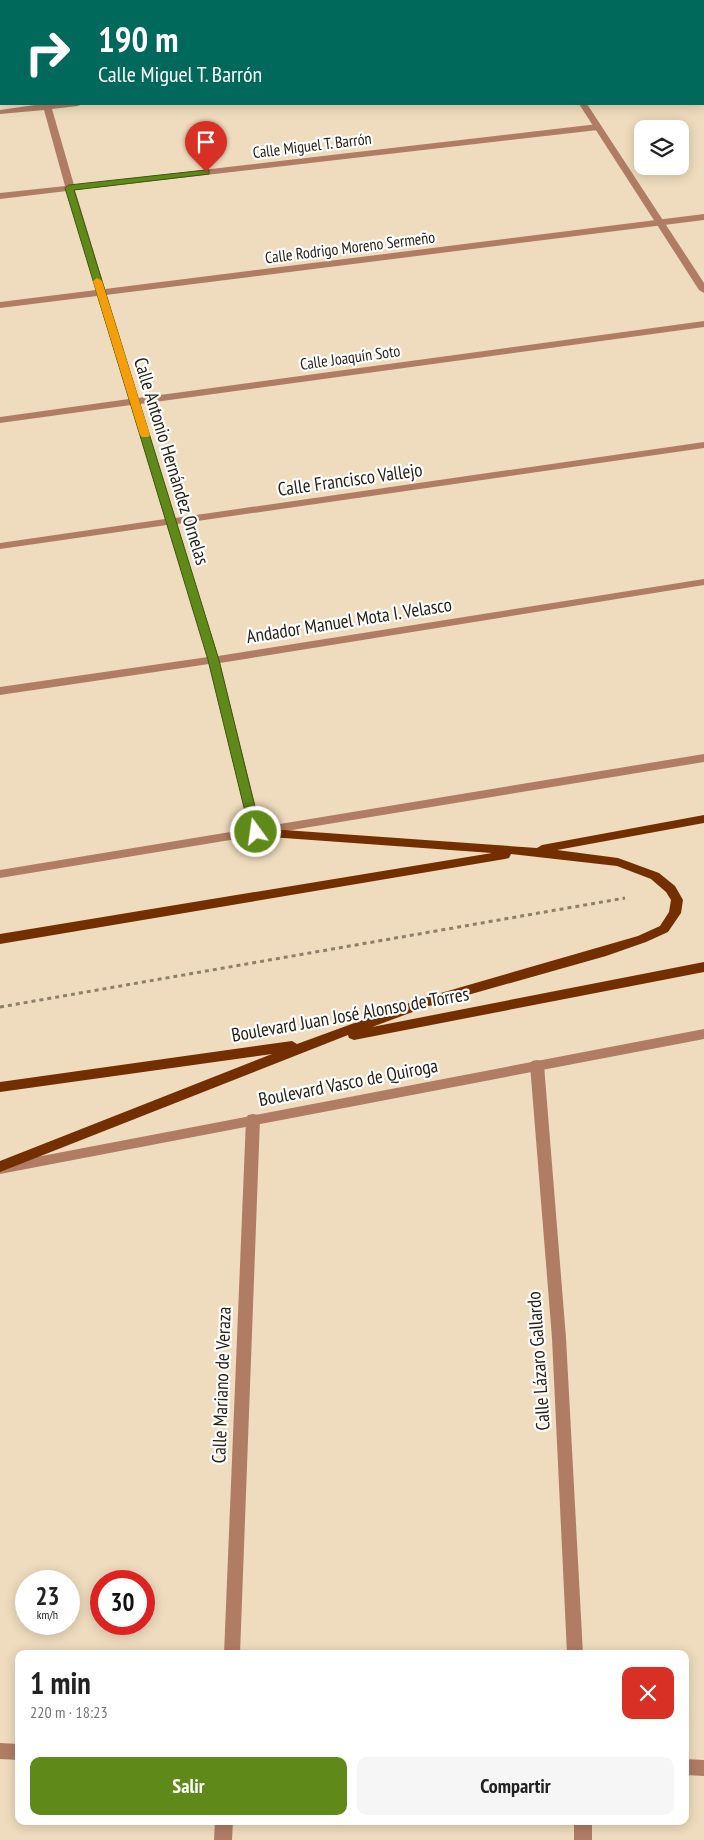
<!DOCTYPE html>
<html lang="es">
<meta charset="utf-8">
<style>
body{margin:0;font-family:"PT Sans Narrow",sans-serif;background:#f6f6f6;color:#222;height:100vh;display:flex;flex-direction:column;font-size:19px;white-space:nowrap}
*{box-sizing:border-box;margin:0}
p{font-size:16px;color:#767676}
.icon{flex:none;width:28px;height:28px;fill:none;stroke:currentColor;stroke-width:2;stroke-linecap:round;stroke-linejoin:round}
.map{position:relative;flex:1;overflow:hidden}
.side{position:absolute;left:15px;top:1650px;width:674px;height:175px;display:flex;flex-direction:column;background:#fff;border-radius:10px;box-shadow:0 2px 12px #0003}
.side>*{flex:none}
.guide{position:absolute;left:0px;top:0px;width:705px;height:105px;box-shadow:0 2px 12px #0003;background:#00695c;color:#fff;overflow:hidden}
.buttons{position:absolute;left:634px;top:120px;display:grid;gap:10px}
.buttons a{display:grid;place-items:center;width:55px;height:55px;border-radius:10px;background:#fff;box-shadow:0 2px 12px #0003;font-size:25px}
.speed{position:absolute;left:15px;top:1570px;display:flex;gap:10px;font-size:25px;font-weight:700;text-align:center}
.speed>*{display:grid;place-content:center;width:65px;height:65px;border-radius:50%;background:#fff;box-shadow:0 2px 12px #0003;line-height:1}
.speed small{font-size:12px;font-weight:400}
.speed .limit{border:8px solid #d22;background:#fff;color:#111}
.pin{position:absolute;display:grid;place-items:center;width:42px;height:42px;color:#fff;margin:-51px -21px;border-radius:50% 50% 50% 0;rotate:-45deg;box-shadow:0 0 5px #0007}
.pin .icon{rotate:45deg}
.me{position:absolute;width:55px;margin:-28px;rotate:346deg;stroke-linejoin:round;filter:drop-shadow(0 0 4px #0008)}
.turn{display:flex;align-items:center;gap:18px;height:105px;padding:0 15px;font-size:22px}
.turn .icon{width:65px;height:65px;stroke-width:2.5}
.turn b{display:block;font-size:35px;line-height:42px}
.round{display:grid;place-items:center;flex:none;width:52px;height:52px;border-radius:10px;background:#f6f6f6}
.head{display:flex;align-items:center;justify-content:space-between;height:85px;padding:0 15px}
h1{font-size:30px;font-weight:600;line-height:38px}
.action{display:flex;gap:10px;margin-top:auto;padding:10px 15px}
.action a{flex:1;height:58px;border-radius:10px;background:#5f8918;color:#fff;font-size:20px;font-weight:600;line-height:58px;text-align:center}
.action a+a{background:#f6f6f6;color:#222}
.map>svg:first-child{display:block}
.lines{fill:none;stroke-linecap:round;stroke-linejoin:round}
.path{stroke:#8d806b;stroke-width:3;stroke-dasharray:4 4;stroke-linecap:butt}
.minor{fill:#b07d64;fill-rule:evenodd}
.tertiary{fill:#b07d64;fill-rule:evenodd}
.primary{fill:#742f00;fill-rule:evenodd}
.route{fill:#5f8918;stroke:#3e5910}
.slow{fill:#f59e0b}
.labels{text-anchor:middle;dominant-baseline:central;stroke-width:4.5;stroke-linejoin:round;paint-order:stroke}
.far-street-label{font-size:16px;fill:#251e13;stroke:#fff}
.street-label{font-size:19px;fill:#251e13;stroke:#fff}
</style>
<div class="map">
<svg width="704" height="1840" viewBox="0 0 704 1840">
<rect width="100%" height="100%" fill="#efdcbe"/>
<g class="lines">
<path class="path" d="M0,1007L625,898"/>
<g class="minor">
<path d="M12,0H20L21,1H13Z"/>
<rect x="0" y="32" width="1" height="4"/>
<path d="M42,104H82L78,106L52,109L74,185L598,124L602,127L598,130L75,190L105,289L704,214V220L106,295L138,398L704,321V327L140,404L175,518L704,442V448L177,524L218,656L704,579V585L220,663L262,832L256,836L250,832L209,664L0,695V687L208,657L167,525L0,549V543L165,519L131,405L0,423V417L129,399L97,296L0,308V302L96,290L67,191L0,199V193L65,186L44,110L0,114V110Z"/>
<path d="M537,1060L542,1061L544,1065L566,1338L583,1654H567L552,1338L530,1065L532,1061Z"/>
<path d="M253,1114L258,1115L260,1119L240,1654H224L246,1119L248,1115Z"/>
<path d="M0,1743L19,1744V1760L0,1759Z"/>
<path d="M685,1759L704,1760V1776L685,1775Z"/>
<path d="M215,1821H233L232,1840H214Z"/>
<rect x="574" y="1821" width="18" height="19"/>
</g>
<g class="tertiary">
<path d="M515,0H523L524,1H516Z"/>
<path d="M579,104H587L704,283V293L699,290Z"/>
<path d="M704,754V762L0,878V870Z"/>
<path d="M704,1029V1039L0,1174V1164Z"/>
</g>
<path class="primary" d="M704,815V823L557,850L618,858L659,873L675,886L683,900L681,913L668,932L646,942L606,956L429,1006L372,1027L704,962V972L354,1040L349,1038L348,1035L0,1172V1161L272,1054L0,1092V1082L292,1041L297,1044L420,999L638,936L660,926L669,912L671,900L666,892L651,879L617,866L511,854L509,858L505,859L0,944V934L492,853L256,836L250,832L256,828L537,848L542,845Z"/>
</g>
<path class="route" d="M206,170H209V174L74,190L219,660L261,832L256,836L250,832L208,660L65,188L69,185Z"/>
<path class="slow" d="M97,278L102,281L150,435L148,437H142L140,435L93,281Z"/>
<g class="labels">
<g class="far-street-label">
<text transform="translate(312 145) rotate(-7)">Calle Miguel T. Barrón</text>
<text transform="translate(350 247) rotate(-7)">Calle Rodrigo Moreno Sermeño</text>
<text transform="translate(350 357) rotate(-8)">Calle Joaquín Soto</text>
</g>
<g class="street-label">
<text transform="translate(172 461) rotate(73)">Calle Antonio Hernández Ornelas</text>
<text transform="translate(350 479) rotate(-8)">Calle Francisco Vallejo</text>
<text transform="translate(349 620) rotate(-9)">Andador Manuel Mota I. Velasco</text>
<text transform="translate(350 1014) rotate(-10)">Boulevard Juan José Alonso de Torres</text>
<text transform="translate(348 1082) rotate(-11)">Boulevard Vasco de Quiroga</text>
<text transform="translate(538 1361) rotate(-94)">Calle Lázaro Gallardo</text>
<text transform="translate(221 1385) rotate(-88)">Calle Mariano de Veraza</text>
</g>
</g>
</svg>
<div class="buttons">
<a><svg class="icon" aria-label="layers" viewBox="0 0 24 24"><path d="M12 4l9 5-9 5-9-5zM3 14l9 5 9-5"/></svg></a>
</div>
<div class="speed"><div>23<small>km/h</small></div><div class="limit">30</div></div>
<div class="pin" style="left:206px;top:172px;background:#d93025"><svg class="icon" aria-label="arrive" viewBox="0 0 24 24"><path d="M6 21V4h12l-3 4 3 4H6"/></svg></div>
<svg class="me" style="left:256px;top:832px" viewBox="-20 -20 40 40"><circle r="17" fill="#5f8918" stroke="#fff" stroke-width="3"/><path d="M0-11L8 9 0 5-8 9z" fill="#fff"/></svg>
<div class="guide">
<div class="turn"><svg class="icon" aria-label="right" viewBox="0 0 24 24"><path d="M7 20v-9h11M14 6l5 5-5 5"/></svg><div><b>190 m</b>Calle Miguel T. Barrón</div></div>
</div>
<section class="side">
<div class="head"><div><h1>1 min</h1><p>220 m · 18:23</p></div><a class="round" style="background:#d93025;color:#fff"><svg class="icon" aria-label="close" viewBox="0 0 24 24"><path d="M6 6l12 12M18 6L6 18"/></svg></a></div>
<div class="action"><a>Salir</a><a>Compartir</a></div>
</section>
</div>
